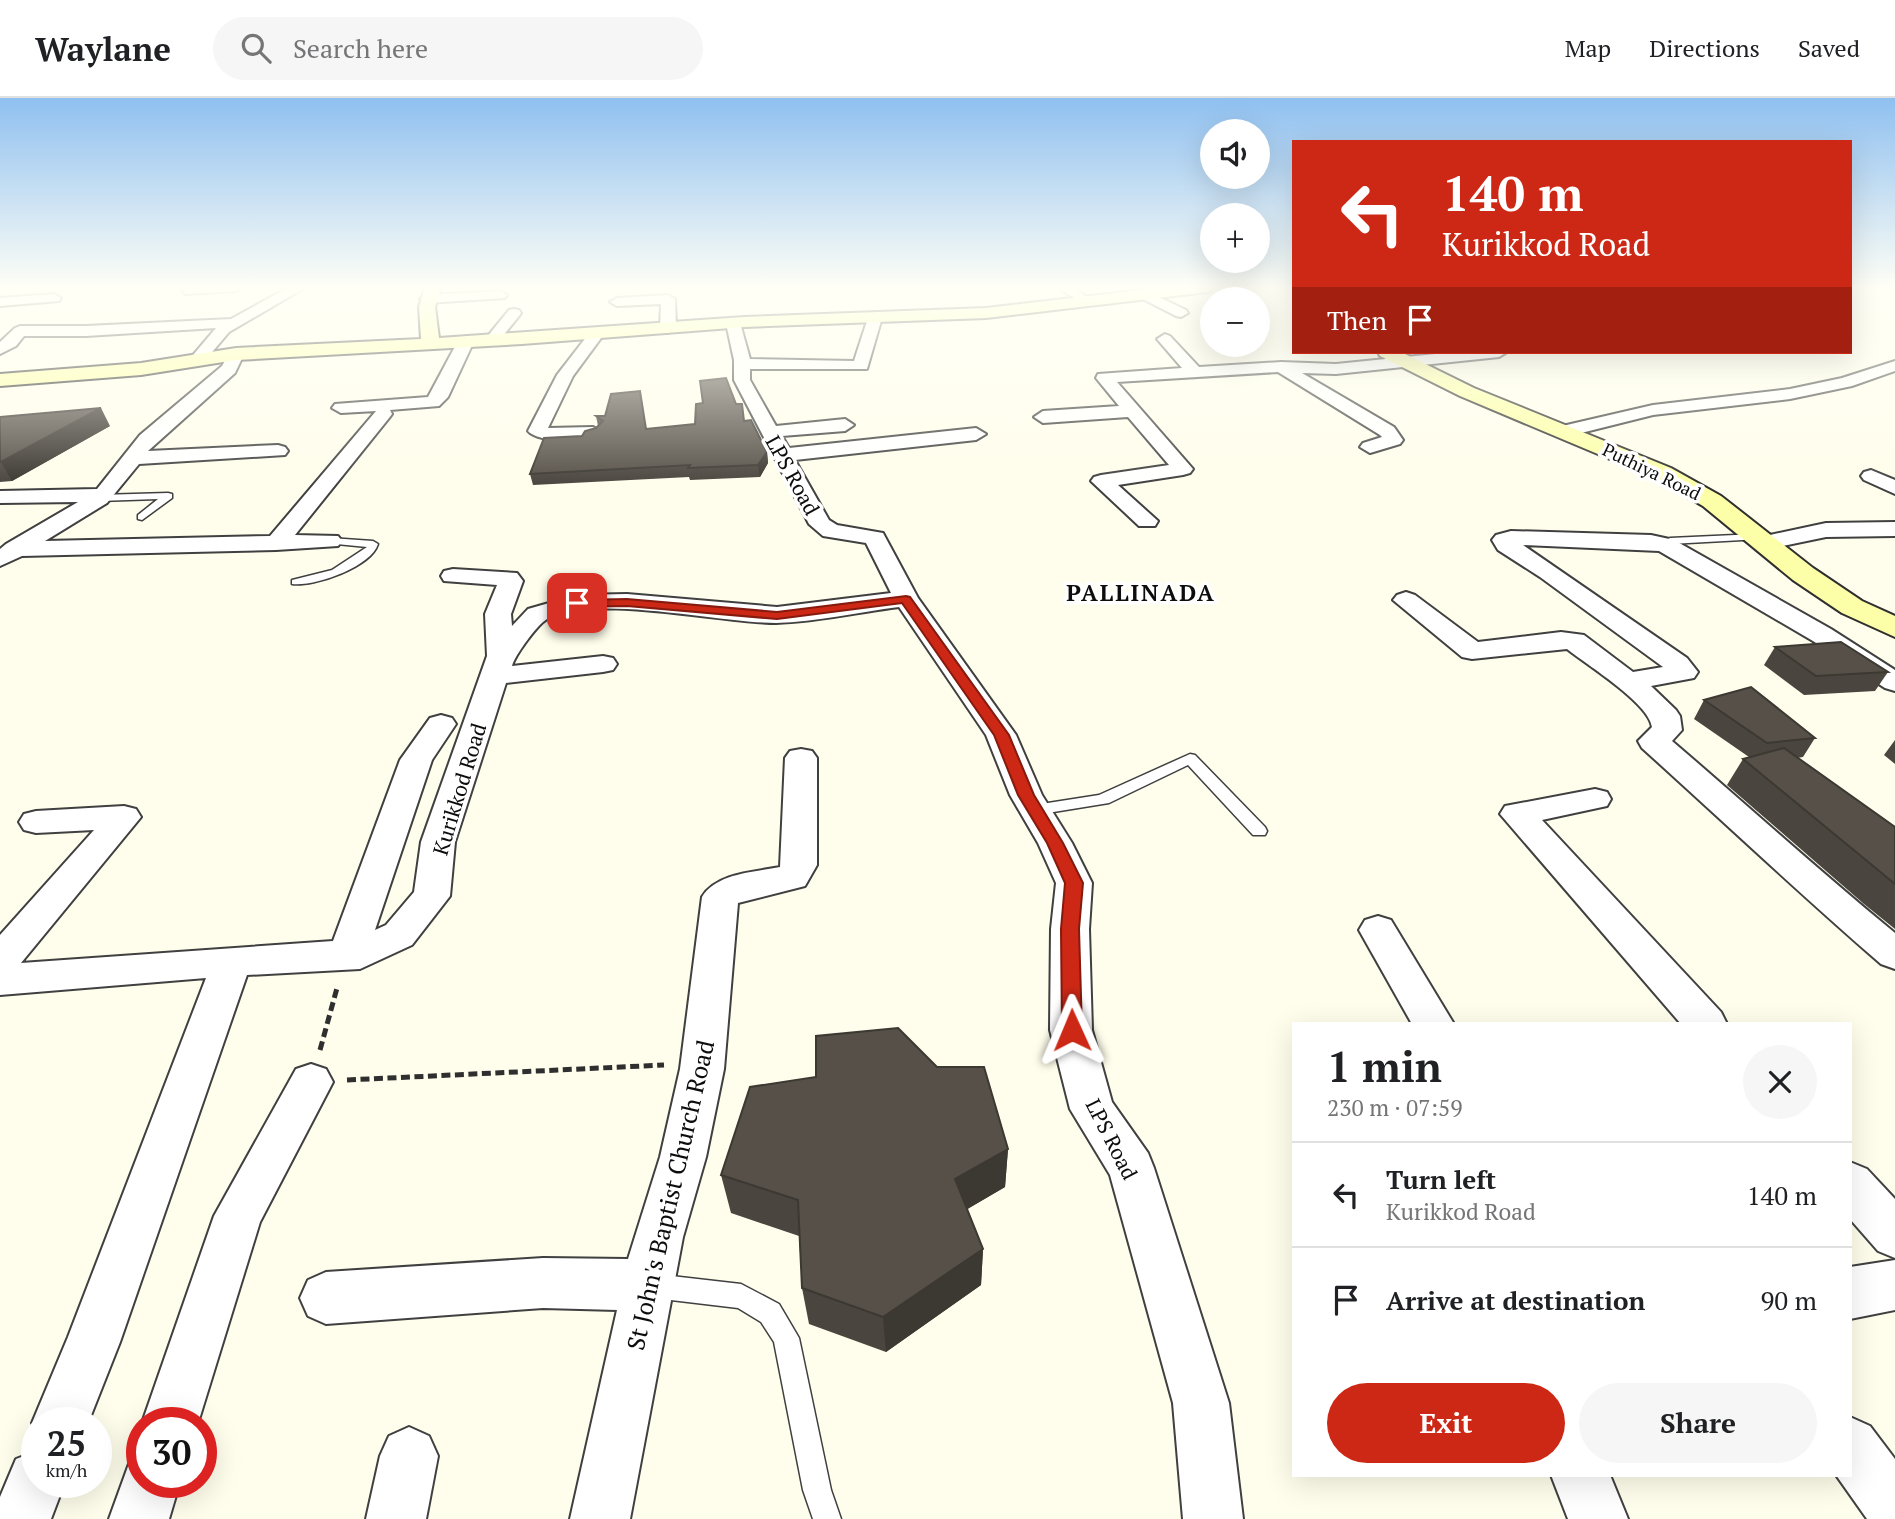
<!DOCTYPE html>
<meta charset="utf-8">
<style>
body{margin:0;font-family:"PT Serif",serif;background:#f6f6f6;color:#202124;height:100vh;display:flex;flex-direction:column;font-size:26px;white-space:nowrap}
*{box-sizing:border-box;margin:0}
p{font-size:23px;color:#757577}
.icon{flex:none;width:38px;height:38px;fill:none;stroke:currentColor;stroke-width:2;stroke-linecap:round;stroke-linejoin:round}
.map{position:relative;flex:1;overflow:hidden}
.sheet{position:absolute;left:1292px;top:924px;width:560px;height:455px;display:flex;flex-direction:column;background:#fff;border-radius:0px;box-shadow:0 7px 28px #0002}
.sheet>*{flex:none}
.banner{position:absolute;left:1292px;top:42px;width:560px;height:214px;border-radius:0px;box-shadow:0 7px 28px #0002;background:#cc2815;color:#fff;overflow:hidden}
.buttons{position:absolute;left:1200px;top:21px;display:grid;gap:14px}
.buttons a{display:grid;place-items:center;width:70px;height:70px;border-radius:50%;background:#fff;box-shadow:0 7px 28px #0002;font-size:35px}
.speed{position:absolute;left:21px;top:1309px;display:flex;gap:14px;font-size:35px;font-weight:700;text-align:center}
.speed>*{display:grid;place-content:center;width:91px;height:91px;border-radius:50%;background:#fff;box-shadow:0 7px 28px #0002;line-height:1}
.speed small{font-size:18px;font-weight:400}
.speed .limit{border:10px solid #d22;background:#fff;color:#111}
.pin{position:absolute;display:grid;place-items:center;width:60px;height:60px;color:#fff;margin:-30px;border-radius:14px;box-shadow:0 4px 10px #0006}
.me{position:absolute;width:77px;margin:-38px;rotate:359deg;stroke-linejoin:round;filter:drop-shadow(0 0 5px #0008)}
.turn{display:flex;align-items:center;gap:24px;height:147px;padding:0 35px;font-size:32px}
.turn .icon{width:91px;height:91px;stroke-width:2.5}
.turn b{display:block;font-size:49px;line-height:60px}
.then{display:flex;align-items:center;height:66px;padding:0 35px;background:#0003;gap:14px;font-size:26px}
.round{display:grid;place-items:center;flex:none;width:74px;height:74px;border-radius:37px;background:#f6f6f6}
.overview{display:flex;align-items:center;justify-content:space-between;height:119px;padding:0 35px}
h1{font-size:42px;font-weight:600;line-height:52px}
.cta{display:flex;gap:14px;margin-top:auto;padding:14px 35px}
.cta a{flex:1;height:80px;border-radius:42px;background:#cc2815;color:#fff;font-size:28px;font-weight:600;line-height:80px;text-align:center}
.cta a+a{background:#f6f6f6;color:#202124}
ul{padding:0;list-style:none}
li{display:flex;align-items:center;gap:21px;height:105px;padding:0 35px;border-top:2px solid #e0e0e0}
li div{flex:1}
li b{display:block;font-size:26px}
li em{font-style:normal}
header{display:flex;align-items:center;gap:42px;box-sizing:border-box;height:98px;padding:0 35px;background:#fff;border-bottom:2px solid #e0e0e0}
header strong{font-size:33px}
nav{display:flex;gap:38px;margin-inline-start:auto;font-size:24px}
.search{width:490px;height:63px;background:#f6f6f6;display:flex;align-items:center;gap:18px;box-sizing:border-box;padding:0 24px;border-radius:38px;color:#757577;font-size:26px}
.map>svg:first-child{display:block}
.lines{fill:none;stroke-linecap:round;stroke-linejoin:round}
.lane-casing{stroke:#404040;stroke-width:3}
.street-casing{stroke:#404040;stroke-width:4}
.secondary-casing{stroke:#2f2f2f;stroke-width:4}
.path{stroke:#2f2f2f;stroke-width:5;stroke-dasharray:9 4.5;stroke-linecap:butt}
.lane{fill:#fff;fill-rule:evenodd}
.street{fill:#fff;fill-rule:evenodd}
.secondary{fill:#fcffa7;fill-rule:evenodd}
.wall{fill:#4a453e}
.shaded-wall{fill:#3c3832}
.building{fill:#565048;stroke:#3c3832;stroke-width:2}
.route{fill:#cc2815;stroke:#851a0e;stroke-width:2}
.labels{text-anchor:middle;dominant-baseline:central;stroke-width:7;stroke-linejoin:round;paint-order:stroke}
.far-street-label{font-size:18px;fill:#0d0d0d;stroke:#fff}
.street-label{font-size:21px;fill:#0d0d0d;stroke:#fff}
.far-district-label{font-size:23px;font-weight:bold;letter-spacing:2px;fill:#0d0d0d;stroke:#fff}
.near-street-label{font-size:24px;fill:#0d0d0d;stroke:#fff}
</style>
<header>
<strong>Waylane</strong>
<div class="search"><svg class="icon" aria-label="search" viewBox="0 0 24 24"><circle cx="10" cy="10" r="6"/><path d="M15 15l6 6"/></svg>Search here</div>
<nav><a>Map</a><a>Directions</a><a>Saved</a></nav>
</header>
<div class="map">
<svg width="1895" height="1421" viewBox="0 0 1895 1421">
<rect width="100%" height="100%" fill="#fffeec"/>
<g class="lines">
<defs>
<g id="lane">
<path d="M1231,189H1238L1250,198L1245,199Z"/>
<path d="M168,395L172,396V400L142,422L138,421V417L158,401L99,403L94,400L99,397Z"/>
<path d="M1757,436L1762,439L1761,441L1670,446L1665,443L1670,440Z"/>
<path d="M330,440L373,443L378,446C371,469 314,489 292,486V482L332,472L367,449L326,445L325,443Z"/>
<path d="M1190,656L1195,657L1265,729L1267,733L1265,737H1253L1188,667L1109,705L1035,717L1027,712L1035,707L1099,697Z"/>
<path d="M654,1176L741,1186L779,1206L799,1240L831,1392L841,1421H813L803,1392L774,1244L761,1224L738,1210L654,1200L645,1197L642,1188L645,1179Z"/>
</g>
<g id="street">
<path d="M190,189H243L236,193L185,196L183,193Z"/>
<path d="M289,189H306L229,234L202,266L196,268L188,263L216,230L86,238H24L16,248L0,256V244L15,230L20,228H86L231,221Z"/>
<path d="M1057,189H1073L1092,203L1085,207Z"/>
<path d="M1144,192L1186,212L1188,215L1181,219L1176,218L1139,199V193Z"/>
<path d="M500,193L507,197L505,200L427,205L420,201L427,197Z"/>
<path d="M54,196L61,200L59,203L0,208V200Z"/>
<path d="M668,197L675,201L676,230L668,235L660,230L661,206L617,208L610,204L617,200Z"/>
<path d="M514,211L519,212L521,215L519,218L497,245H487L484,242L487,239L509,212Z"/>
<path d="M874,219L881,223L867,271H750V282L776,328L845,321L854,327L845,333L782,338L789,350L976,330L986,336L976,342L795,362L829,422L837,427L883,435L918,500L1016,637L1042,697L1072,745L1092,785L1089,831L1092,932L1112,1004L1148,1055L1154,1070L1229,1305L1243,1421H1183L1173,1305L1110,1077L1070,1011L1050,932L1051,831L1056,785L1038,745L1010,697L986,637L899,509C859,514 817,524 776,525C721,525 592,495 547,521C537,527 515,557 512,568L603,558L613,560L617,566L613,572L603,574L506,585L455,744L450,798L412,847L360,871L247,877L120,1244L88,1325H37V1337L32,1325L68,1239L206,880L0,897V837L94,732L36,735L24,732L19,724L24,716L36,713L124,708L136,711L141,719L21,865L333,843L400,662L430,620L441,617L452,620L456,626L432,662L375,832L386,827L414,794L421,744L487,558L485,516L497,487L444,483L441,478L444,473L453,471L517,475L523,483L511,516L512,528L528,511L577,497L627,496L777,509L891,495L866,445L823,438L809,426L734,282V262L726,225L733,221L740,225L750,261L854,263L867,223Z"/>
<path d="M596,231L604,236L573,278L548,330L593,329L603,335C593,347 538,345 528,333L557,277L591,233Z"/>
<path d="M1165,236L1170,238L1199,269L1281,264L1336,266L1455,254H1507L1499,259L1336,276L1302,275L1394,329L1403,342L1400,346L1370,355L1360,349L1363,345L1382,339L1380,337L1278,274L1117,284L1193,371L1190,375L1183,377L1118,387L1158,423L1155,428H1139L1091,383L1094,379L1101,377L1169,367L1128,319L1043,325L1034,319L1043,313L1119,308L1096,280L1098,276L1182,270L1157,241Z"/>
<path d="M466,238L474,243L448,299L439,308L390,312L392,316L389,320L295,437L338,438L342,443L338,448L276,452L22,458L0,468V451L6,446L78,404L0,405V393L97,391L140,337L222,268L230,253L236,251L244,256L235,275L148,353L278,347L285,349L288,353L285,357L139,366L107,405L45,443L270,438L376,313L341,315L332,310L335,306L428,299L458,243Z"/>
<path d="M1895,263V273L1852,288L1790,301L1653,317L1565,339L1556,333L1558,329L1653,307L1790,291L1842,280Z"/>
<path d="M1871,372L1895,382V396L1864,382L1861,378L1864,374Z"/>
<path d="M1895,424V438L1826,439L1764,452L1756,450L1752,445L1756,440L1826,425Z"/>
<path d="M1511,433L1651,437L1674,442L1831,531L1895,572V593L1885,590L1813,543L1659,453L1523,447L1687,560L1698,574L1694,580L1651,588L1676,612L1680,618L1682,632L1672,643C1747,707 1819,773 1895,835V871L1881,866C1800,796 1722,722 1642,650L1638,643L1652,629C1649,605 1587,567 1567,551L1472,561L1462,559L1393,502L1397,497L1406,494L1415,497L1478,544L1561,534L1584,537L1633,574L1663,569L1540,479L1498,452L1492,442L1496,437Z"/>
<path d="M801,651L812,653L817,660V767L805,788L738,805L724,971L706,1059L683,1139L630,1421H570L617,1212L543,1210L326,1226L308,1218L300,1200L308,1182L326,1174L543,1160L628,1161L660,1059L680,971L702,799C716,775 755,774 780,769L785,660L790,653Z"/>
<path d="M1595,691L1607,694L1611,701L1607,708L1542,722L1721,914L1727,926H1681L1500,716L1505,708Z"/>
<path d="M1378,818L1391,822L1454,926H1412L1359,832L1365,822Z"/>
<path d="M311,966L326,971L333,984L260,1124L198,1325H142L214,1118L296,971Z"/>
<path d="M1850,1064L1867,1071L1895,1101V1160L1878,1153L1850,1121Z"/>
<path d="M1895,1162V1212L1850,1221V1169Z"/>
<path d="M1850,1319L1870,1328L1895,1361V1421H1867L1836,1377H1850Z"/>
<path d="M409,1329L429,1338L438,1358L426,1421H366L380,1358L389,1338Z"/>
<path d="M37,1353V1384H65L51,1421H0V1399L16,1361Z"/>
<path d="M142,1358V1384H180L169,1421H109L130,1363Z"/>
<path d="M1551,1377H1610L1628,1421H1568Z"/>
</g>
<g id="secondary">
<path d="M425,189H441L435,209L439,240L744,219L986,210L1168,189H1216L1208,194L986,220L744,229L522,246L236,262L141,277L0,288V276L141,265L236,250L421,241L419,209Z"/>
<path d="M1378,254H1401L1474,290L1671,370L1721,398L1813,470L1862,503L1895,518V539L1842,515L1793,482L1703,408L1655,380L1460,298L1380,258Z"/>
</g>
</defs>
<use href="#lane" class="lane-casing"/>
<use href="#street" class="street-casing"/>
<use href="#secondary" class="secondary-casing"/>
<g class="path">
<path d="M320,952L337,890"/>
<path d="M347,982L664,967"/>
</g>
<use href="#lane" class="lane"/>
<use href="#street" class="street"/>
<use href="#secondary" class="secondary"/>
</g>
<g class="wall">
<path d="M736,306L744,323L767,354L768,365L760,379L690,382L689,379L533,387L530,376L582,338L596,330L598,328L596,318L647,331L695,326Z"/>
<path d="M0,319L110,328L12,383L0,384Z"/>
<path d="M1775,549L1888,574L1875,593L1804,597L1764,567Z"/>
<path d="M1704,602L1815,640L1803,659L1797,660L1895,729V831L1864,806L1727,687L1743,661L1749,659L1694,621Z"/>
<path d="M1895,642V666L1884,657Z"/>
<path d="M1008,1051L1005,1089L967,1111L983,1151L981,1187L886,1254L809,1226L802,1190L799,1138L731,1115L721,1077Z"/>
</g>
<g class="shaded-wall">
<path d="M101,310L110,328L12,383L1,364Z"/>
<path d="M767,354L768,365L760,379L758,367Z"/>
<path d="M1008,1051L1005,1089L954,1119L955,1081Z"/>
<path d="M983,1151L981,1187L886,1254L883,1219Z"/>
</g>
<g class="building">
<path d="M726,280L736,306H742L744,323L751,322L767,354L758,367L688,370L690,367L530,376L544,340L582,338L585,333L596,330L603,323L596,318H605L611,296L640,293L646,331L695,326L696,306L703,305L700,283Z"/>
<path d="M101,310L1,364H0V319Z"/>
<path d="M1841,544L1888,574L1816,578L1775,549Z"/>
<path d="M1751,589L1815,640L1767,645L1704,602Z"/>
<path d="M1784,650L1895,729V786L1743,661Z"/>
<path d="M898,930L937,969H984L1008,1051L955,1081L983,1151L883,1219L802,1190L798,1102L721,1077L750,989L816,979V938Z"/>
</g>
<linearGradient id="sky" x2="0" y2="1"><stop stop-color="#8fc0f0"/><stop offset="0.49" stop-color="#fffff6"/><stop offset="1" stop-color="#fffff6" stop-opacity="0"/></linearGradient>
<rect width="1895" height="388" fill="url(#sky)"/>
<path class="route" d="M906,498L910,499L1009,637L1034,697L1063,745L1083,785L1079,831L1082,932L1079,938L1072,940L1064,938L1062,932L1061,831L1065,785L1047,745L1018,697L994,637L902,505L777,521L627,508L577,509L571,505L577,502L627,501L777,514Z"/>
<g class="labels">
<g class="far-street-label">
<text transform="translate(1652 373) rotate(26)">Puthiya Road</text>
</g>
<g class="street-label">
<text transform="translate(793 377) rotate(61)">LPS Road</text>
<text transform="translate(459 691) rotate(-73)">Kurikkod Road</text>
<text transform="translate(1112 1041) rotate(63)">LPS Road</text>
</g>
<g class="far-district-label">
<text x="1141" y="494">PALLINADA</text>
</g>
<g class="near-street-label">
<text transform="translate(670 1097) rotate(-77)">St John's Baptist Church Road</text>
</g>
</g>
</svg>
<div class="buttons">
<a><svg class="icon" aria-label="sound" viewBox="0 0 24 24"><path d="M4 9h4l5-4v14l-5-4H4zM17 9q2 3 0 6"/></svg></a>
<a>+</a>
<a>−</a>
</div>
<div class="speed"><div>25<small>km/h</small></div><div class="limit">30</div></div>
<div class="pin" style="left:577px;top:505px;background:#d93025"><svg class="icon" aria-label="arrive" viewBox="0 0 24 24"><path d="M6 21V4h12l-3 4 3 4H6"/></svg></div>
<svg class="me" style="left:1072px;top:932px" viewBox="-20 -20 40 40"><path d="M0-17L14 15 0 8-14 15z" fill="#cc2815" stroke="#fff" stroke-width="4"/></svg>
<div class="banner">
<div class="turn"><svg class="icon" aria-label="left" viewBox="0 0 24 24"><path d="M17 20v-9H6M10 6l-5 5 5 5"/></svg><div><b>140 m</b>Kurikkod Road</div></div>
<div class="then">Then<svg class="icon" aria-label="arrive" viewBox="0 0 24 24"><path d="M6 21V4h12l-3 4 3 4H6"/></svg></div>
</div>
<section class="sheet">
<div class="overview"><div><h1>1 min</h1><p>230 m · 07:59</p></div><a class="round"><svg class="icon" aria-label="close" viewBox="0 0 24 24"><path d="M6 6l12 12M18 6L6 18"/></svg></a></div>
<ul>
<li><svg class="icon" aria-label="left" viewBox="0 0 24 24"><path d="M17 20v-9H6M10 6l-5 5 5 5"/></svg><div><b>Turn left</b><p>Kurikkod Road</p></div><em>140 m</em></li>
<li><svg class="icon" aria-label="arrive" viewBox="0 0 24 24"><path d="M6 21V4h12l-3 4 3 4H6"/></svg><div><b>Arrive at destination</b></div><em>90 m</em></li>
</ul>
<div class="cta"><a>Exit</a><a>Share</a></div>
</section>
</div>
